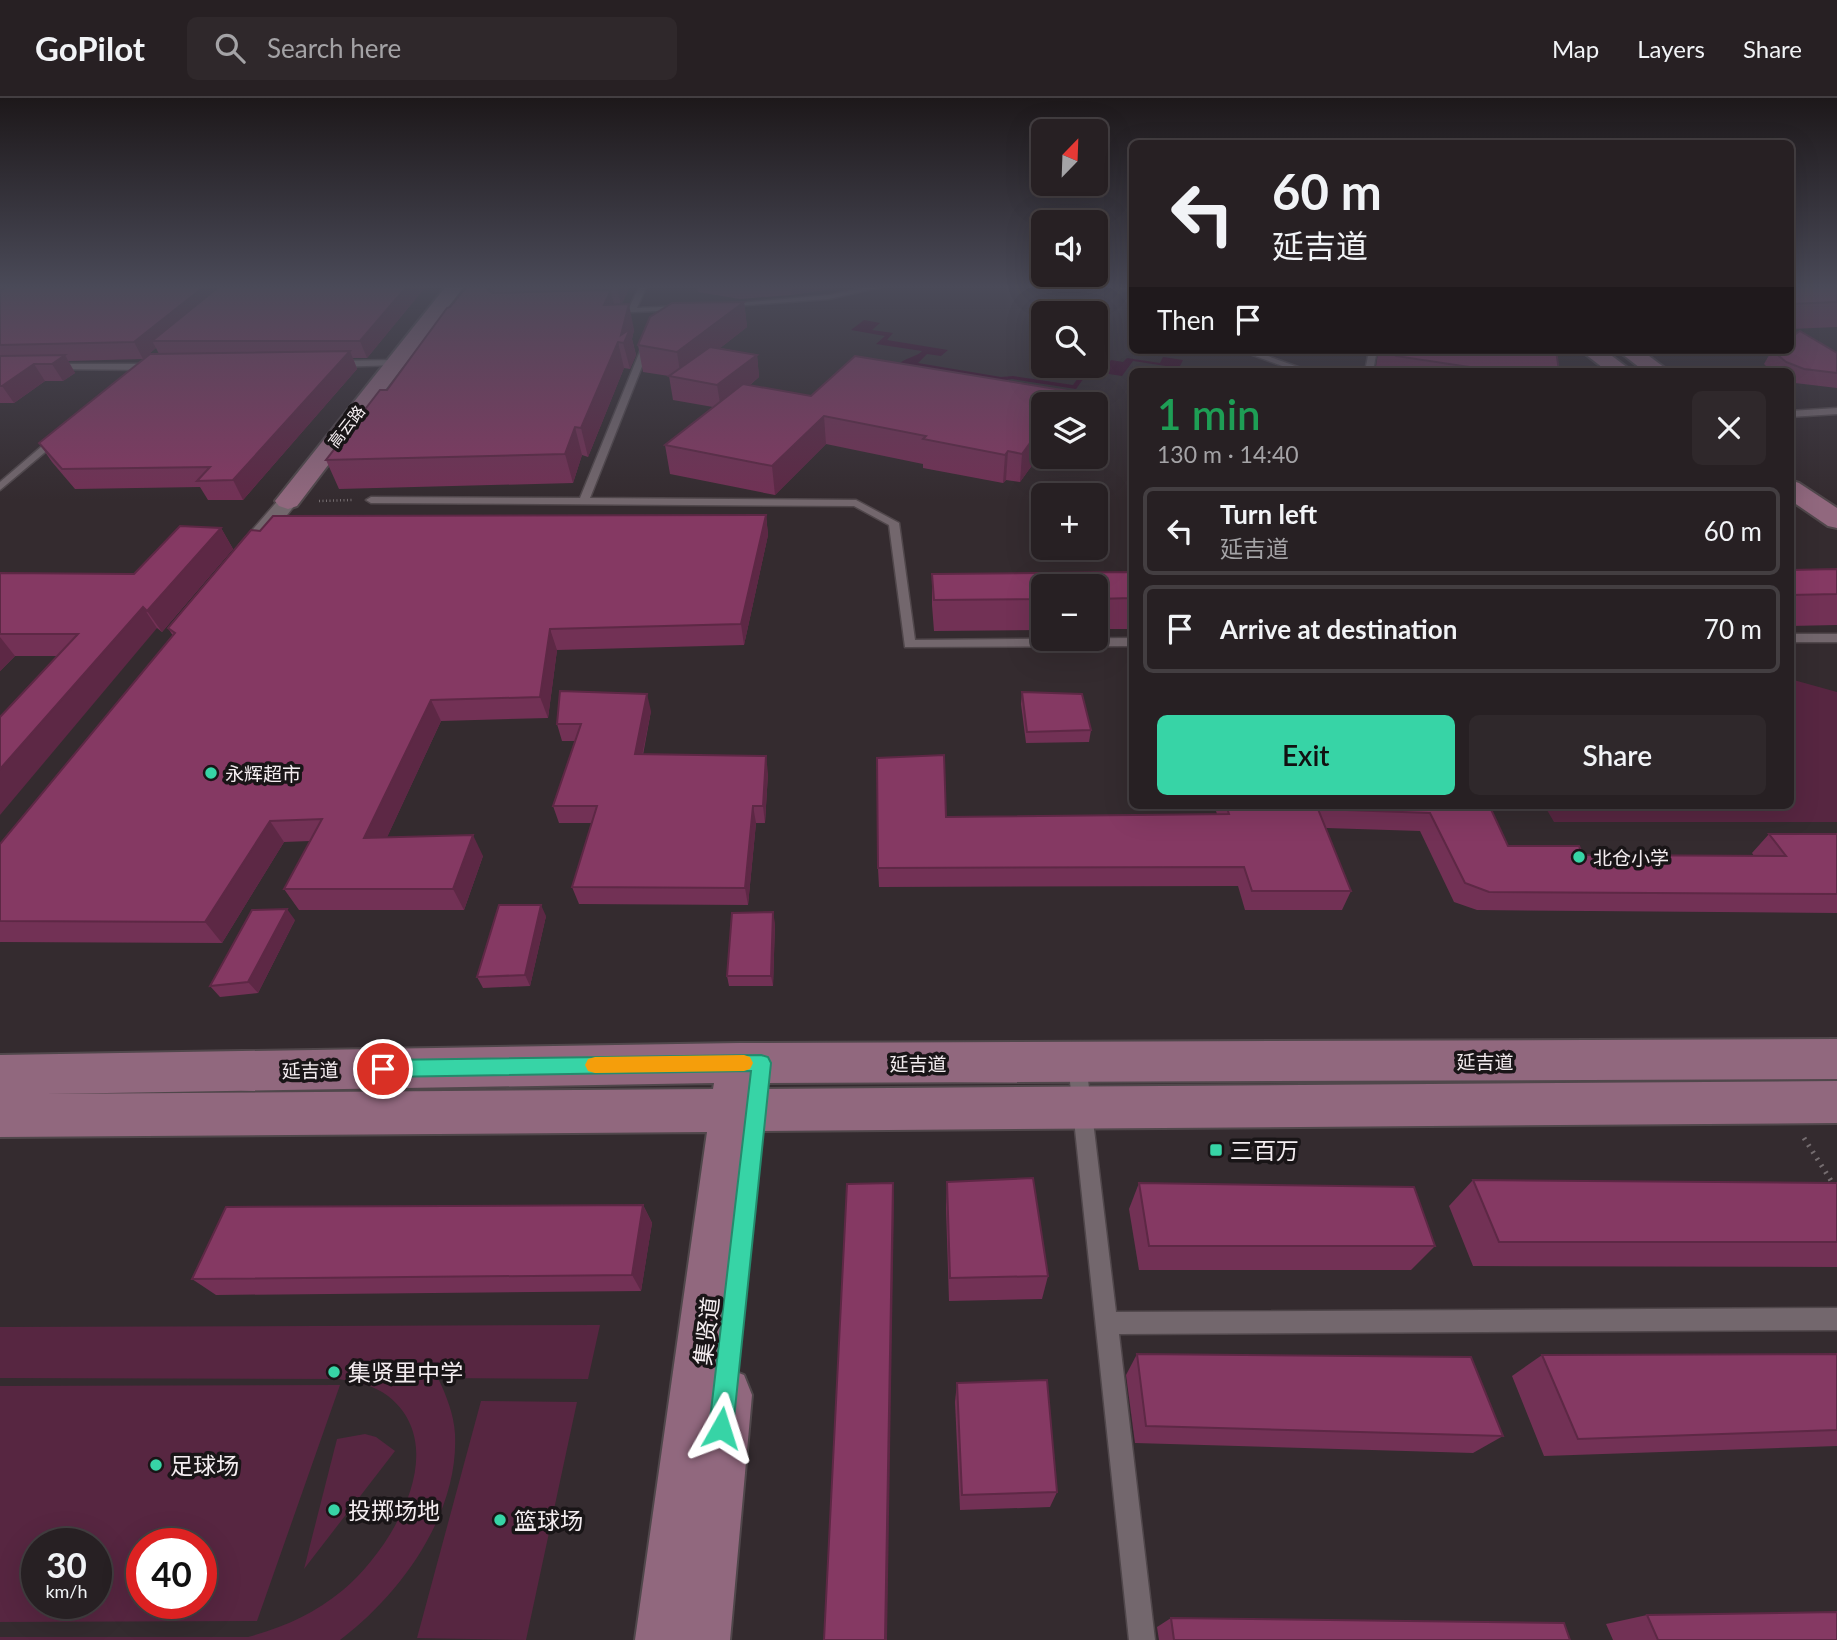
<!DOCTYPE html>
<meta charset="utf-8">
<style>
body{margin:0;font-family:Lato,"Noto Sans SC",sans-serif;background:#2f282b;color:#f1f3f6;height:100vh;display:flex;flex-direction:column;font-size:26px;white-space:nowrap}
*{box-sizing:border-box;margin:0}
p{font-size:23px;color:#a4a3a6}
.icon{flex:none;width:38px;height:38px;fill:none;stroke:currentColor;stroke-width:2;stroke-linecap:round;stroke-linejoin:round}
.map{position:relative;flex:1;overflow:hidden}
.drawer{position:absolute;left:1129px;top:270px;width:665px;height:441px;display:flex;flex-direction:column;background:#272023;border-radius:10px;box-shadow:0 7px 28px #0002,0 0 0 2px #433e41}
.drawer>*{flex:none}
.hud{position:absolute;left:1129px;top:42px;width:665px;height:214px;border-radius:10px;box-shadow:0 7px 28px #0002,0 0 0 2px #433e41;background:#272023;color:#f1f3f6;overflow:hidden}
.needle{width:46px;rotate:23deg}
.tools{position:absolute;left:1031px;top:21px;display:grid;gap:14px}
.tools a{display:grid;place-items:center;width:77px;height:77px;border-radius:10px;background:#272023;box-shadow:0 7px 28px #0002,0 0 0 2px #433e41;font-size:35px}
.speed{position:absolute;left:21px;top:1430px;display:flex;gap:14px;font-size:35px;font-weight:700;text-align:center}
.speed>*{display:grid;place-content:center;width:91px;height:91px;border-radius:50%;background:#272023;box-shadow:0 7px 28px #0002,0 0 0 2px #433e41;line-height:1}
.speed small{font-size:18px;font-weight:400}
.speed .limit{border:10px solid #d22;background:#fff;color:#111}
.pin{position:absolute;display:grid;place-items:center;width:60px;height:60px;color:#fff;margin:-30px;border:4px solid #fff;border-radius:50%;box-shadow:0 2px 7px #0007}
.me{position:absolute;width:77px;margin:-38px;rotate:6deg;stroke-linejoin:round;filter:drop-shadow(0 0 5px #0008)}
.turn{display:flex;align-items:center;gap:24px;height:147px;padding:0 28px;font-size:32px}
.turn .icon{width:91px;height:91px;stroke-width:2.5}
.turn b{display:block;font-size:49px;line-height:60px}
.then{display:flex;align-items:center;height:66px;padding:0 28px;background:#0003;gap:14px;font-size:26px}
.round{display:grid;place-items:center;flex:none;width:74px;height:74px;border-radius:10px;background:#2f282b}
.head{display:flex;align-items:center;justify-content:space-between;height:119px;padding:0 28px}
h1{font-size:42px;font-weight:600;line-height:52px;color:#1e9e55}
.primary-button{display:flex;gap:14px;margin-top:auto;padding:14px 28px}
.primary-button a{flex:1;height:80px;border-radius:10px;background:#37d4a6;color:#111;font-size:28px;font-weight:600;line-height:80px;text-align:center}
.primary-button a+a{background:#2f282b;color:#f1f3f6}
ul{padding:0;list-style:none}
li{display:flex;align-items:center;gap:21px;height:88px;margin:0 14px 10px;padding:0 14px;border:4px solid #433e41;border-radius:10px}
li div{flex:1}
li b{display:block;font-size:26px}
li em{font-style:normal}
header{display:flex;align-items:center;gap:42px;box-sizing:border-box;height:98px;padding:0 35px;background:#272023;border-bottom:2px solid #433e41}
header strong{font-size:33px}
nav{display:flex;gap:38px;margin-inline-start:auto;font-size:24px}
.search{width:490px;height:63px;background:#2f282b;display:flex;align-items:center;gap:18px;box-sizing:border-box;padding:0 24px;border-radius:10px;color:#a4a3a6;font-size:26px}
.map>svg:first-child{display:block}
.green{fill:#572641;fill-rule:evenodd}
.water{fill:#3b0426}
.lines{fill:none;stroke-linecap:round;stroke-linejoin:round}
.lane-casing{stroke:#50474b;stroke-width:3}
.street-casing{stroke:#50474b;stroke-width:3}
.secondary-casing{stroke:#50474b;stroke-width:4}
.path-far1{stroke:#756d70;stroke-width:2.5;stroke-dasharray:1 2.5;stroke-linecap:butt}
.path{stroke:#756d70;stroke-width:5;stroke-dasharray:2 6;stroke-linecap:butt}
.lane{fill:#73676d;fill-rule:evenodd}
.street{fill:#73676d;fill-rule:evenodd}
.secondary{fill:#91687e;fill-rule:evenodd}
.wall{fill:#723155}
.shaded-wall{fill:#5d2845}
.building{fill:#853963;stroke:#5d2845;stroke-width:2}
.route{fill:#37d4a6;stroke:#248a6c;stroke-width:2}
.slow{fill:#f59e0b}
.poi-dot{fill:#37d4a6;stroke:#191517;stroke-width:2.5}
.labels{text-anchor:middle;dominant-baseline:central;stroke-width:7;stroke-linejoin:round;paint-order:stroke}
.far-street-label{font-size:16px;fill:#f4edf0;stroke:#191517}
.poi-label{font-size:19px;fill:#f4edf0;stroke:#191517;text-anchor:start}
.street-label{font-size:19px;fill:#f4edf0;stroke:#191517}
.near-poi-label{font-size:23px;fill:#f4edf0;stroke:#191517;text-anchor:start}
.near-street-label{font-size:23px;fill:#f4edf0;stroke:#191517}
</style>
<header>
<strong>GoPilot</strong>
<div class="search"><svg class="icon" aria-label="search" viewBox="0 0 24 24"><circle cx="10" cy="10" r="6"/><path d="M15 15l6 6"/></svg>Search here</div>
<nav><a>Map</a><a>Layers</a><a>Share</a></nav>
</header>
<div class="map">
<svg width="1837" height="1542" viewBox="0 0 1837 1542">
<rect width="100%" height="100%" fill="#342b2f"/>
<g class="green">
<path d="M1790,581L1837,594V724H1554L1544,707H1790Z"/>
<path d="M600,1227L588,1281L438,1280C446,1297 454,1316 455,1336C459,1416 401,1496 340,1542H0V1539H248C284,1529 314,1516 343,1492C390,1453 454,1350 388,1298C374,1287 356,1284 339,1281L0,1280V1229Z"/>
<path d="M340,1287L257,1523L0,1524V1288ZM37,1446H96V1505H37ZM142,1446H201V1505H142Z"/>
<path d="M481,1303L577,1304L526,1542L417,1540Z"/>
<path d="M365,1336L376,1339L395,1353L304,1471L337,1341Z"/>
</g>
<path class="water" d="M864,222L880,225L872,232L893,235L887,242L948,252L941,258L927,256L918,265L1001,279L1013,278L1073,287L1086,269L1103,272L1111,262L1123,264L1127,260L1160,265L1163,259L1183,262L1179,270L1133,263L1122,278L1089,273L1076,291L1012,281L1000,283L900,265C907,259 917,259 922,253L876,246L885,238L851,232Z"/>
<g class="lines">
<defs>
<g id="lane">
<path d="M640,187H647L637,210L682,208L686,210L682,212L607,215L610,211L629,210Z"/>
<path d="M877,187H890L829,201L722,209L718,207L829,197Z"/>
<path d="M1111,187H1121L1132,191V195Z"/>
<path d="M645,241L652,243L590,400L856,402L899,425L915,542L1132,540V548L905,549L889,427L854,408L371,405L366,402L371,399L580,400Z"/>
<path d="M1239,252H1251L1309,273H1296Z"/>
<path d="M1362,252H1371L1376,257L1373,273H1365L1368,258Z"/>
<path d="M395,262L398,263V267L335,269L331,266L335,263Z"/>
<path d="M51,266H155L159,269L155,272L48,271V267Z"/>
<path d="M1837,310V316L1790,319V313Z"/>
<path d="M55,337L63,339L0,392V384Z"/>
<rect x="1790" y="536" width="47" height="8"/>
<path d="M1077,957L1084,959L1086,965L1116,1214L1837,1210V1232L1119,1236L1155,1542H1129L1068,965L1070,959Z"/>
</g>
<path id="street" d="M288,397L295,399L299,403L295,407L256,456H240L237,451L240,446L281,399Z"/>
<g id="secondary">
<path d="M447,187H465L297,408L288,411L279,408L275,403L279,398Z"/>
<path d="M1580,252H1604L1632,273H1607Z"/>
<path d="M1617,252H1641L1669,273H1644Z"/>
<path d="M1790,382L1799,385L1837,410V430L1828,428L1790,402Z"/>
<path d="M1837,941V981L757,985L759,991L1837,983V1025L754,1033L729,1271L744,1277L752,1297L730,1542H635L707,1034L0,1039V957L739,945ZM714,985L713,991L46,996Z"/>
</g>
</defs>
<use href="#lane" class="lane-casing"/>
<use href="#street" class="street-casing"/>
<use href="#secondary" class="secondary-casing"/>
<path class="path-far1" d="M319,403L352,402"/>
<path class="path" d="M1804,1040L1837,1092"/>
<use href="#lane" class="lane"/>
<use href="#street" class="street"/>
<use href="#secondary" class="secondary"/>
</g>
<g class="wall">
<path d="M0,187H427L367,260H353L357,271L243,402H208L200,389L75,391L52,364L39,345L159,256L156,250L143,261L68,263L75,275L63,283H45L14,305H0Z"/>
<path d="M468,187H631L621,206L634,232L632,241L636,257L630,271L624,270L588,359L582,357L573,385L339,391L326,362L387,292Z"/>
<path d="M697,187H847L843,189L791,197L740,201L698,194Z"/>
<path d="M1790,187H1837V229L1790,231Z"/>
<path d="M744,204L747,229L720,250L757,257L759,279L750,287L811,298L1068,293L1066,306H1043V352L1020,384L1006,382L1003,385L923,370V366L826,346L775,397L670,376L665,347L713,309L673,302L669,278L643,274L638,247Z"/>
<path d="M1372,252H1556L1559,273H1389L1390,271L1376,269L1378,255Z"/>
<path d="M1772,252L1837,255V290L1795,285L1790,283V273H1771L1764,266Z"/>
<path d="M766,417L768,437L744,547L557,552L548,620L441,623L387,739L483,758L464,812H299L284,791L310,743L284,744L222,845L0,844V746L173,538L168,530L260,433Z"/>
<path d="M221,430L233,451L162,534L157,530L57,558H15L0,573V475L134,476Z"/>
<path d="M1837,471V527L1790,528V472Z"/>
<path d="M1132,474V531H1096V488H1043V532L934,533L932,507V476Z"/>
<path d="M1022,594L1091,632L1089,644L1026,645L1021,606Z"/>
<path d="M651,613L643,657L768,675L765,725H756L748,807L579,806L572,789L592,725H559L553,708L576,643H562L557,626Z"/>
<path d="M1214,707H1489L1508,748L1583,757L1754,758L1752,755L1769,736H1837V815L1477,812L1454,804L1420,733L1326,730L1351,793L1342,812H1245L1238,788L879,789L878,770L946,719L1217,716Z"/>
<path d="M546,818L530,888L483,890L477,879Z"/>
<path d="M295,822L258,895L220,899L210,888Z"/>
<path d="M775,825L773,888H729L727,878Z"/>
<path d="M1473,1082L1837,1085V1169L1473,1168L1449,1108Z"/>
<path d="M947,1084L1048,1178L1042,1201L949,1203L946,1110Z"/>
<path d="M1139,1085L1435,1148L1411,1172H1139L1129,1111Z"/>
<path d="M643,1107L652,1125L641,1193L216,1197L192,1181Z"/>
<path d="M1137,1256L1503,1338L1473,1355L1135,1345L1126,1277Z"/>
<path d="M1837,1256V1348L1544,1358L1512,1278L1542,1257Z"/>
<path d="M957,1285L1057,1394L1050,1409L960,1412L955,1304Z"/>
<path d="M1647,1517L1837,1542H1613L1606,1526Z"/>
<path d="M1171,1520L1570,1542H1159L1157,1529Z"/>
</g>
<g class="shaded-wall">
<path d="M0,187H31L0,205Z"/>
<path d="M206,187H233L152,243L156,250L143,261L134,244Z"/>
<path d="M408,187H427L367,260L360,243Z"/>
<path d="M490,187H492L499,210L485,189Z"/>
<path d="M617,187H631L621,208Z"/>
<path d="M790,187H847L843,189L791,197Z"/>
<path d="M611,192L616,217L604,207Z"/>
<path d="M744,204L747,229L681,281L677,254Z"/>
<path d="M629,206L634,232L632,241L636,257L630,271L621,237Z"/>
<path d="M618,244L624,270L588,359L581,330Z"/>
<path d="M350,253L357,271L243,402L233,382Z"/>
<path d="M65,257L75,275L63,283L52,266Z"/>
<path d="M757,257L759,279L721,311L717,287Z"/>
<path d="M34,266L45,283L14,305L2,288Z"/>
<path d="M1068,293L1066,306H1058Z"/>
<path d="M824,318L826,346L775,397L772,368Z"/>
<path d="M1043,327V352L1020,384L1022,356Z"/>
<path d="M575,329L582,357L573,385L565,356Z"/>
<path d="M1008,353L1006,382L1003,385L1005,357Z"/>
<path d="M766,417L768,437L744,547L741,526Z"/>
<path d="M221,430L233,451L162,534L147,513Z"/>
<path d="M143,509L157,530L0,717V671Z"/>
<path d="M550,531L557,552L548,620L540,599Z"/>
<path d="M0,539L15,558L0,573Z"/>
<path d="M647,596L651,613L639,673L635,656Z"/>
<path d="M431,602L441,623L377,761L364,740Z"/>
<path d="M766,658L768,675L765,725L763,708Z"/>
<path d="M753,708L756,725L748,807L745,790Z"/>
<path d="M270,723L284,744L222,845L205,824Z"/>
<path d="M473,737L483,758L464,812L453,791Z"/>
<path d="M541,807L546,818L530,888L525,877Z"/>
<path d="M287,811L295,822L258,895L248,884Z"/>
<path d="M773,814L775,825L773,888L771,878Z"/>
<path d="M893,1085L894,1103L887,1542H885Z"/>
<path d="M643,1107L652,1125L641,1193L632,1177Z"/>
</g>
<g class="building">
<path d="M11,187H206L134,244L0,247V192Z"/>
<path d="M221,187H408L360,243H152Z"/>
<path d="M468,187H490L485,189L492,195L611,192L604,207L629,206L621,237L630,231L624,245L618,244L581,330L575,329L565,356L326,362L380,292H387L447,210L450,209Z"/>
<path d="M1790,187H1837V204L1790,206Z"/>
<path d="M744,204L677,254L638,247L650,219L672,205Z"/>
<path d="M1800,233L1837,255V275L1804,271L1786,264L1772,252H1790V240Z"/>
<path d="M710,249L757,257L717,287L669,278Z"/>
<path d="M1397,252H1556L1559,273H1496L1396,258Z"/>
<path d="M350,253L233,382L197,383L210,369L62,371L39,345L150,256Z"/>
<path d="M65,257L52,266H34L2,288H0V258Z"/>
<path d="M855,258L1068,293L1058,306H1043V327L1022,356L1008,353L1005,357L923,341L926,338L824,318L772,368L665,347L743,286L811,298Z"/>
<path d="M766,417L741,526L550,531L540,599L431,602L364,740L473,737L453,791H284L322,721L270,723L205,824L0,823V746L175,535L168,530L251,432L260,433L273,418Z"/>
<path d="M180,428L221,430L147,513L143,509L0,671V619L78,536H0V475L134,476Z"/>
<path d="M1837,471V496L1790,497V472Z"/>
<path d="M1132,474V500L1096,501V488H1043V501L934,502L932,476Z"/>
<path d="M560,593L647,596L635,656L766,658L763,708H753L745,790L572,789L597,708H553L581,626H557Z"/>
<path d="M1022,594L1082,596L1091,632L1027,634Z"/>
<path d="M944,657L946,719L1229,716L1226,707H1489L1508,748H1579L1583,757L1786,758L1769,736H1837V796L1489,794L1465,785L1430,715L1318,711L1351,793H1252L1244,769L878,770L877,660Z"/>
<path d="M499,807H541L525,877L477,879Z"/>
<path d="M287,811L248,884L210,888L252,812Z"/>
<path d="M773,814L771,878H727L732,815Z"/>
<path d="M1033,1080L1048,1178L950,1180L947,1084Z"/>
<path d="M1473,1082L1837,1085V1144H1499Z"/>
<path d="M893,1085L885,1542H824L847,1086Z"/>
<path d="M1139,1085L1414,1089L1435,1148H1149Z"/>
<path d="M643,1107L632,1177L192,1181L226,1109Z"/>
<path d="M1137,1256L1471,1259L1503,1338L1146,1328Z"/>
<path d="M1837,1256V1332L1578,1341L1542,1257Z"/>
<path d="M1047,1282L1057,1394L962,1397L957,1285Z"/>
<path d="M1837,1514V1542H1658L1647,1517Z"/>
<path d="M1171,1520L1564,1525L1570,1542H1174Z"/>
</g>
<linearGradient id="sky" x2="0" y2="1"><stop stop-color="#1d181a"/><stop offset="0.47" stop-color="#4a4a58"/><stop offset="1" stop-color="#4a4a58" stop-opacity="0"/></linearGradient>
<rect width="1837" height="402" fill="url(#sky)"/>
<path class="route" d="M761,957L768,959L771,965L733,1330L729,1338L721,1342L712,1338L709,1330L751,973L383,979L377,976L374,971L377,965L383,962Z"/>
<path class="slow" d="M744,957L750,959L753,965L750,971L744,973L595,975L588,973L585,967L588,961L595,959Z"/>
<g class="poi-dot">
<circle cx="211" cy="675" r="7"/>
<circle cx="1579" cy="759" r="7"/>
<rect x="1209" y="1045" width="14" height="14" rx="3.5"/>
<circle cx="334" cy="1274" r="7"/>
<circle cx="156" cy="1367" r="7"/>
<circle cx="334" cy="1412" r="7"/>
<circle cx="500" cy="1422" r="7"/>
</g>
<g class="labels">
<g class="far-street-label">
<text transform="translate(346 328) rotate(-52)">高云路</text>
</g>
<g class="poi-label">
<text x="225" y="675">永辉超市</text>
<text x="1593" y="759">北仓小学</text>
</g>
<g class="street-label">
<text x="1485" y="963">延吉道</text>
<text x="918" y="965">延吉道</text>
<text transform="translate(310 972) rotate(-1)">延吉道</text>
</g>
<g class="near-poi-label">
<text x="1230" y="1052">三百万</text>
<text x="348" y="1274">集贤里中学</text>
<text x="170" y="1367">足球场</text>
<text x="348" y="1412">投掷场地</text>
<text x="514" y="1422">篮球场</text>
</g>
<g class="near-street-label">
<text transform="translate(706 1233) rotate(-83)">集贤道</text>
</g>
</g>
</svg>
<div class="tools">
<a><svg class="needle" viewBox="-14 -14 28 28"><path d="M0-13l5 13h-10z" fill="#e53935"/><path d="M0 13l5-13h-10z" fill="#a4a3a6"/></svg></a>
<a><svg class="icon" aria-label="sound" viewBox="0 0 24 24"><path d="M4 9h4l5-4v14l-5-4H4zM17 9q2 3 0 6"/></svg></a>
<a><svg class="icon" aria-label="search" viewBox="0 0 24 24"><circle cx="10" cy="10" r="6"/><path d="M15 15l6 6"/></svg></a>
<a><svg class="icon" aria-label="layers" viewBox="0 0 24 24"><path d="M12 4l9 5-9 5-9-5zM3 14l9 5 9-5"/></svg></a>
<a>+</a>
<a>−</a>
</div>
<div class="speed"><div>30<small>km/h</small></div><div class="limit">40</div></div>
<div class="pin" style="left:383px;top:971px;background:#d93025"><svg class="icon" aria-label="arrive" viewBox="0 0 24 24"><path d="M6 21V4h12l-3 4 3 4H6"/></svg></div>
<svg class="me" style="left:721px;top:1330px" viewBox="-20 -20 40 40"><path d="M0-17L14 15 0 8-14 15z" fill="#37d4a6" stroke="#fff" stroke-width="4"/></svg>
<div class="hud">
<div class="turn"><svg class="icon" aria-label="left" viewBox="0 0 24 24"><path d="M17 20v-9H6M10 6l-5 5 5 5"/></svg><div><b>60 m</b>延吉道</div></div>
<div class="then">Then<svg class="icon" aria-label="arrive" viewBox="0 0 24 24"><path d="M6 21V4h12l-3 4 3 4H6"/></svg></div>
</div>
<section class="drawer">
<div class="head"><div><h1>1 min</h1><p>130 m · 14:40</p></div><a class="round"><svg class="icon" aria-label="close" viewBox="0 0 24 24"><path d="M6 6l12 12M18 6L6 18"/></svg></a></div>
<ul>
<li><svg class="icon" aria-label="left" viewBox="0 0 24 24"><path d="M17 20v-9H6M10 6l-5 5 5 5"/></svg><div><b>Turn left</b><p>延吉道</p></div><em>60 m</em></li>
<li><svg class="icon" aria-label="arrive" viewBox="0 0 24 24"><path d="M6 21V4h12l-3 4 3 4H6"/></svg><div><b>Arrive at destination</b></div><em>70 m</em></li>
</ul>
<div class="primary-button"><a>Exit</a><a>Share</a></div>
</section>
</div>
